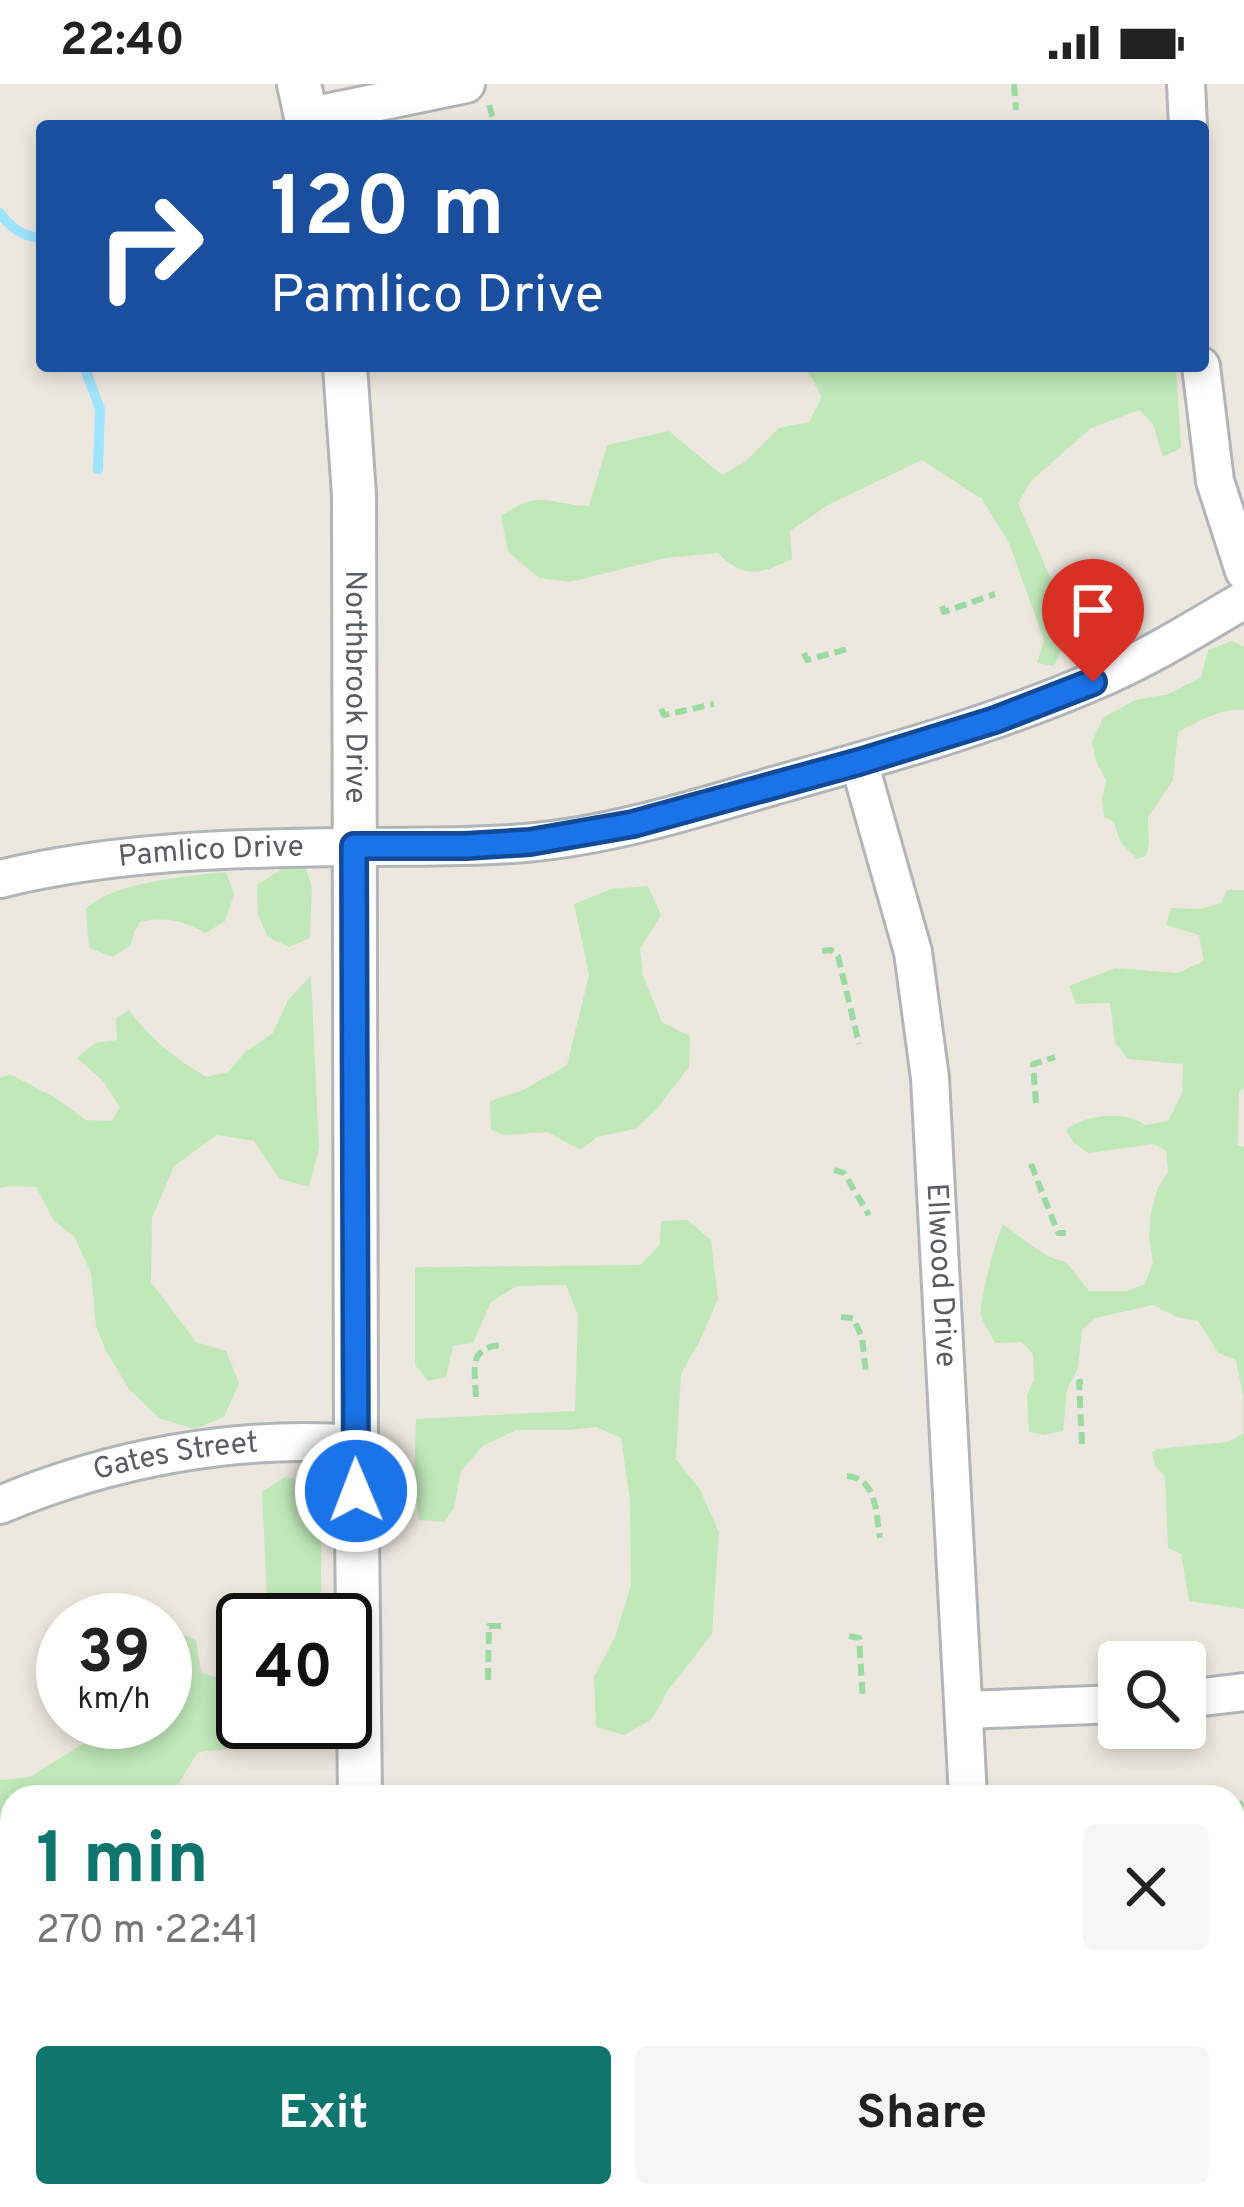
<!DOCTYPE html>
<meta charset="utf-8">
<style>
body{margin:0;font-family:Overpass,sans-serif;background:#f6f6f6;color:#222;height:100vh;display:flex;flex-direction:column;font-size:45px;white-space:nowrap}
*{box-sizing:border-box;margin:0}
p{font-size:39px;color:#767676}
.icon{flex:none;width:66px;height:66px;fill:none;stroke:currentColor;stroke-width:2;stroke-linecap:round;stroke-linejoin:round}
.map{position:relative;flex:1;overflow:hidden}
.panel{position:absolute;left:0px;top:1701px;width:1245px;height:423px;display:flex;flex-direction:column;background:#fff;border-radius:36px 36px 0 0;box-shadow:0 6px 18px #0003}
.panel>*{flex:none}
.top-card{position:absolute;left:36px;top:36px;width:1173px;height:252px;border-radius:12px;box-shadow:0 6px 18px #0003;background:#1a4fa0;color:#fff;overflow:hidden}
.fabs{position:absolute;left:1098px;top:1557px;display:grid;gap:24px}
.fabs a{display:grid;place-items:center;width:108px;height:108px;border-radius:12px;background:#fff;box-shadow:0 6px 18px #0003;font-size:60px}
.speed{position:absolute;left:36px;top:1509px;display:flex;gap:24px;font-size:60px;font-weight:700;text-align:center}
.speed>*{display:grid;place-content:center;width:156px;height:156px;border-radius:50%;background:#fff;box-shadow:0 6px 18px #0003;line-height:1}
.speed small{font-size:30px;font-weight:400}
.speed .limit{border:6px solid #111;border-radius:18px;background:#fff;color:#111}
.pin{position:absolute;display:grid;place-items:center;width:102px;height:102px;color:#fff;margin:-123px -51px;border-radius:50% 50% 50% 0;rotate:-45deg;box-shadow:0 0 12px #0007}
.pin .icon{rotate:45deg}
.me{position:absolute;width:132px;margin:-66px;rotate:359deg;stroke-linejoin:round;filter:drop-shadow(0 0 9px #0008)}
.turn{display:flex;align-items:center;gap:42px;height:252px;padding:0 36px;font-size:54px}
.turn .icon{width:156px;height:156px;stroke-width:2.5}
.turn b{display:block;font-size:84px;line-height:102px}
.round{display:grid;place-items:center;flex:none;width:126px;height:126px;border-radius:12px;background:#f6f6f6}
.summary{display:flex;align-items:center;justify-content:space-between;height:204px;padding:0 36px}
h1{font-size:72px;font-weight:700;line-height:90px;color:#0f766e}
.action{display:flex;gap:24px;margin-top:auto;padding:24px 36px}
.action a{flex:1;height:138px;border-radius:12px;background:#0f766e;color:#fff;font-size:48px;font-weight:700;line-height:138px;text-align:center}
.action a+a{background:#f6f6f6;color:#222}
.status{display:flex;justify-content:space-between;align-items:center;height:84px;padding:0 60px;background:#fff;direction:ltr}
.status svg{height:33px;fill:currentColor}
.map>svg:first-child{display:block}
.green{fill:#c0e8b9}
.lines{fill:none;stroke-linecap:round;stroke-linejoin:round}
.stream{stroke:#9ee3ff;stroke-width:10}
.minor-casing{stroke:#b1b5b9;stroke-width:42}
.tertiary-casing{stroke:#b1b5b9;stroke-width:48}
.path{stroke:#9bdba2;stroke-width:6;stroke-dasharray:12 6;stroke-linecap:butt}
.minor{stroke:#fff;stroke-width:36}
.tertiary{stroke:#fff;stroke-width:42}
.route-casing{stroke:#114b97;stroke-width:30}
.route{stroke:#1a73e8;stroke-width:21}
.labels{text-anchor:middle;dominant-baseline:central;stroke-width:9;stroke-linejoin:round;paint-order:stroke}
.street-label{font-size:30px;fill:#585e62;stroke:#fff}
</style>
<div class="status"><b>22:40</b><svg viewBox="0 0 49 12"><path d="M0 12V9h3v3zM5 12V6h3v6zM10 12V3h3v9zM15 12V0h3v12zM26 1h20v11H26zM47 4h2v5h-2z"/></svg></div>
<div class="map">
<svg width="1244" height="2123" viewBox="0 0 1244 2123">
<rect width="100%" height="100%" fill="#ede8df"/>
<g class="green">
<path d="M774,282H1176L1181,364L1163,373L1153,340L1139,326L1091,344L1032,396L1018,419L1049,491L1073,518L1075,538L1054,582L1037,579L1044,556L1009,459L982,415L922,376L828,421L790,447L792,475C761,490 745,496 718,469L666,474L570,498L539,494L508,468L501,432C541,404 547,420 589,422L607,361L669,347L722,391L745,378L779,344L809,338L822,313L806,284Z"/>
<path d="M1232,557L1244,563V626C1223,623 1198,638 1178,648L1173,696L1148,733L1149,760L1146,772L1137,775L1121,759L1113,737L1104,733L1102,715L1106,696L1096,677L1092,658L1103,634L1135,616L1169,610L1201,593L1208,566Z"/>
<path d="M305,782L312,803L310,854L289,863L268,853L258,831L257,801L282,785Z"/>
<path d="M226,788L234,810L225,837L206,849C182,837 167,832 140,838L134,848L131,861L113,873L89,864L86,825C113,798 188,792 226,788Z"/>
<path d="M648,802L661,831L640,865L643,892L662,938L690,952L689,983L656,1026L635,1045L597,1053L581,1066L547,1048L504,1051L491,1046L490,1017L523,1006L567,981L589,891L574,820L611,805Z"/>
<path d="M1227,806H1244V1003L1239,1007L1238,1061L1244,1063V1525L1189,1517L1181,1470L1168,1464L1165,1392L1155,1382L1152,1369L1157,1365L1227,1358L1243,1350V1312L1236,1276L1218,1269L1198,1237L1177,1233L1153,1221L1096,1234L1082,1245L1078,1284L1067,1306L1063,1347L1044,1351L1029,1348L1027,1311L1034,1296L1033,1270L1022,1258L995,1259C991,1250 983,1240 981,1231C978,1220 997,1151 1003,1141C1025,1154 1042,1174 1066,1178L1089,1207H1127L1145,1200L1153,1178L1149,1154L1151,1128L1157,1106L1168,1087L1166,1067L1154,1060L1088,1069L1074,1059L1066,1046C1084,1030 1126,1026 1145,1041L1168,1037L1182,1009L1183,980L1128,975L1115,959L1110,919L1076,920L1069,902L1115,884L1178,889L1204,877L1199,851L1166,841L1171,824L1200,825L1221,819Z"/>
<path d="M311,892L319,1064L309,1103L280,1095L254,1057L217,1051L174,1082L152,1134L151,1198L196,1258L226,1267L239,1299L224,1333L194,1345L159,1334L129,1305L106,1267L96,1242L91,1189L74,1152L54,1137L36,1103L11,1102L0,1104V994L10,990L54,1013L86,1036L112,1037L120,1023L103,997L77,974L95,959L117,956L116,934L129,926C150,955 175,974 206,993L228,988L245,968L273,949L288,916Z"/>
<path d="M688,1136L711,1156L718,1215L701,1254L681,1290L676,1375L700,1406L719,1448L712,1550L669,1605L652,1635L624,1651L596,1643L594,1593L615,1553L631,1501L630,1416L621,1354L596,1343L569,1346H516L483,1362L461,1387L454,1424L444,1438L419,1436L414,1400L416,1335L575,1327L578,1231L566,1201L517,1202L491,1218L473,1259L453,1262L446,1293L428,1297L415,1281V1183L640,1181L660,1161L661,1137Z"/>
<path d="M285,1393L314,1398L321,1416V1536H268L262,1408Z"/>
<path d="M175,1547L196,1556L201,1589L226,1596L243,1595V1638H318L314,1651L249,1663L198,1668L170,1713H12V1874L0,1887V1696L30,1693L118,1638H165V1556Z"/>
<path d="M73,2112H139L142,2123H55Z"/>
<path d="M209,2112H326L328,2123H211Z"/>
<path d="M671,2112H768L769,2123H691Z"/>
</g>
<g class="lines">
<g class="stream">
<path d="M0,129C10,144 24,153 42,154"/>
<path d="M84,282L100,325L98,385"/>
</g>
<defs>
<g id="minor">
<path d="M1186,0L1188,42"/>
<path d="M306,33L466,0"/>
<path d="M1201,282L1215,397L1244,487"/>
<path id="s1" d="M859,678L913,868L930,994L968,1713"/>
<path id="s2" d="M0,795C113,767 236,764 352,763C410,762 467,764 525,759C609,752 692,726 773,702C880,672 990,642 1092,598C1145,576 1195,545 1244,516"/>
<path id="s3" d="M0,1421C111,1374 236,1351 356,1360"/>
<path d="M1185,1615L1244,1608"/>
<path d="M964,1626L1119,1620"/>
<path d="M983,2112L984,2123"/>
<path d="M24,2123L36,2112"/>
</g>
<g id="tertiary">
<path d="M299,0L308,42"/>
<path id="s4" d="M345,282L354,411L356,1360L360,1713"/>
<path d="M373,2112L374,2123"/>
</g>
</defs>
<use href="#minor" class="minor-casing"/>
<use href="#tertiary" class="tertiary-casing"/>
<g class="path">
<path d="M1014,0L1016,26"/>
<path d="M489,21L495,42"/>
<path d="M1081,477C1086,486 1090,497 1098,504C1113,517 1128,518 1137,539"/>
<path d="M942,522L944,528L995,510"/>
<path d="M804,569L807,576L851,564"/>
<path d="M661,625L664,631L714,620"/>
<path d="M822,867L831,866L838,872L859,960"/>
<path d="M1036,1019L1033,980L1055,973"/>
<path d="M1031,1080L1058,1149H1066"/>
<path d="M834,1086L844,1089L869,1131"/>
<path d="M841,1233L853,1234L862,1253L866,1289"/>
<path d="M476,1313C475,1285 467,1262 504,1261"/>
<path d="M1082,1360L1079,1298L1085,1297"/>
<path d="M847,1392C877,1394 876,1430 880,1454"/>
<path d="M849,1552L859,1554L863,1615"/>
<path d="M488,1596L489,1542H505"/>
<path d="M486,1713L498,1708"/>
<path d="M1241,1729L1240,1720L1244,1719"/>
</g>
<use href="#minor" class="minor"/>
<use href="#tertiary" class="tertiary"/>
</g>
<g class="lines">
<defs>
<path id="route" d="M356,1407L354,762H466L530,758L633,740L859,678L995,636L1093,598"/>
</defs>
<use href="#route" class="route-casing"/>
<use href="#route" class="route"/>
</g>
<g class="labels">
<g class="street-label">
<text stroke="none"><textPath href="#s4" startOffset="321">Northbrook Drive</textPath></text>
<text stroke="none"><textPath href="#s2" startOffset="213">Pamlico Drive</textPath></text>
<text stroke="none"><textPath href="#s1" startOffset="522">Ellwood Drive</textPath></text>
<text stroke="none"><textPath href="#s3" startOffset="183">Gates Street</textPath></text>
</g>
</g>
</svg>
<div class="fabs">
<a><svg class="icon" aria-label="search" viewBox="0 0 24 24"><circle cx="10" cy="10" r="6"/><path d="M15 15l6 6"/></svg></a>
</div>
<div class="speed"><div>39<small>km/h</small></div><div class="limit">40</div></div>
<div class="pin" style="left:1093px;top:598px;background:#d93025"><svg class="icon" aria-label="arrive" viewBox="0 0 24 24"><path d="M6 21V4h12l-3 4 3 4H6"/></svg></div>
<svg class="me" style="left:356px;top:1407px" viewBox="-20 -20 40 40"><circle r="17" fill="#1a73e8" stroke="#fff" stroke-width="3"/><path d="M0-11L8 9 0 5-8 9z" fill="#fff"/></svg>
<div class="top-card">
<div class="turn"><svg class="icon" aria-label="right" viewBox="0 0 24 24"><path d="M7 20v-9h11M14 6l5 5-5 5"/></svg><div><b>120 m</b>Pamlico Drive</div></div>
</div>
<section class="panel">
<div class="summary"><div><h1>1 min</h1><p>270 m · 22:41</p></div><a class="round"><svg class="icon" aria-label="close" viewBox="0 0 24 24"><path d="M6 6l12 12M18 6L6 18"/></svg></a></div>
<div class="action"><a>Exit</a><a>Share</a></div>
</section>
</div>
